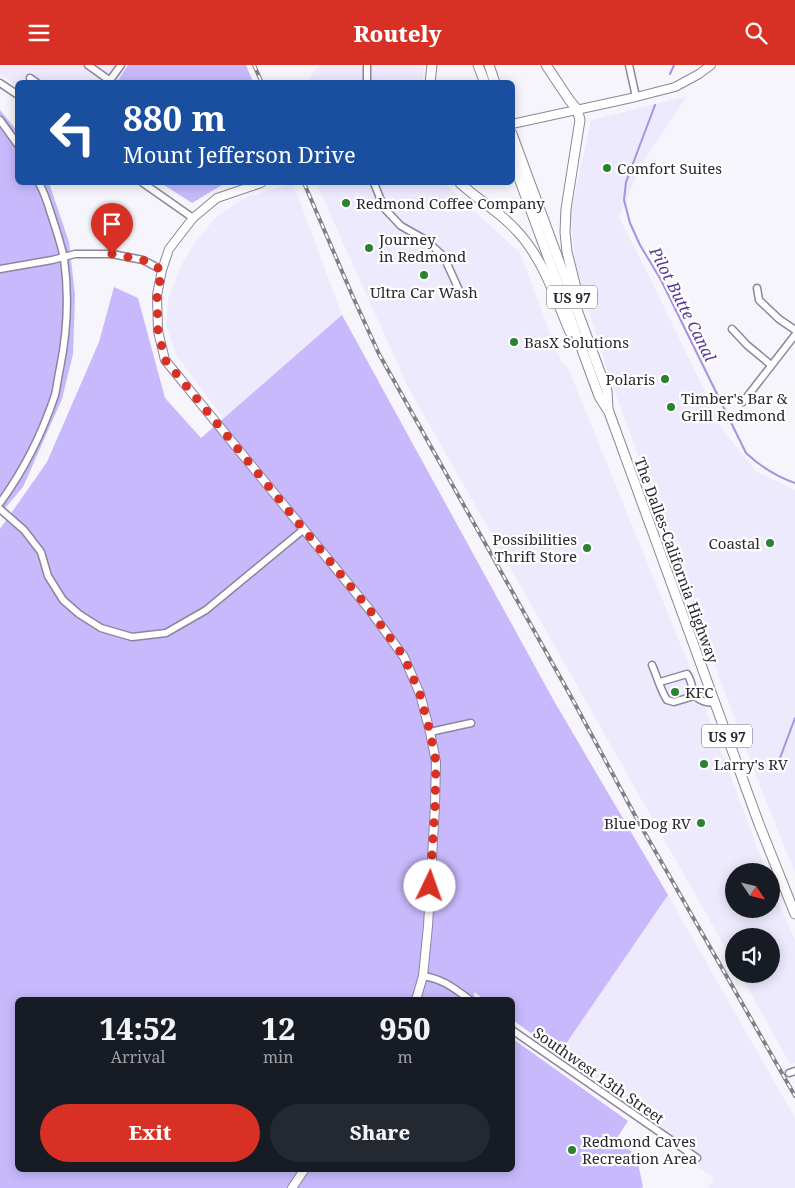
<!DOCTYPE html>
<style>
body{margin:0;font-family:"Noto Serif",serif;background:#242831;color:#f1f3f6;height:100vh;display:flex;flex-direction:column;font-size:19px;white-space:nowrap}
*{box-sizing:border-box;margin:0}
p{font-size:16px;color:#9ea1a6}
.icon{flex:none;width:28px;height:28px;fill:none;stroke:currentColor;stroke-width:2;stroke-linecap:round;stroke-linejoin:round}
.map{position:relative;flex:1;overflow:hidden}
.side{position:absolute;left:15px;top:932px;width:500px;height:175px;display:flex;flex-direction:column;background:#171b24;border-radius:8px;box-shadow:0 2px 12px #0003}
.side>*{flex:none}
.banner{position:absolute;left:15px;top:15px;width:500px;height:105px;border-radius:8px;box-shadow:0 2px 12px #0003;background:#1a4fa0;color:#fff;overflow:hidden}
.needle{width:32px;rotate:125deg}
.controls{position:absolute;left:725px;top:798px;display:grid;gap:10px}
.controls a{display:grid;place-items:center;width:55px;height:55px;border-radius:50%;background:#171b24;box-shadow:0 2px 12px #0003;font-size:25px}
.pin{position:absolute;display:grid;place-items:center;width:42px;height:42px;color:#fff;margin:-51px -21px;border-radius:50% 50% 50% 0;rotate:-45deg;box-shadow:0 0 5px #0007}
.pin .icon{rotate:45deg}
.me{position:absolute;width:55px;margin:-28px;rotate:3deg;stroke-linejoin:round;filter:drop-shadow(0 0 4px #0008)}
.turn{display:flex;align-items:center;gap:18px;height:105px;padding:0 25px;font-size:22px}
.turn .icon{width:65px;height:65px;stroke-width:2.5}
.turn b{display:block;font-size:35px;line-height:42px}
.eta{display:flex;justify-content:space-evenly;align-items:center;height:85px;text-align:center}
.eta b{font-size:30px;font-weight:800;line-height:35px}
.action{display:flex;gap:10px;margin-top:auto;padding:10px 25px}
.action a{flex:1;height:58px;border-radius:30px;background:#d93025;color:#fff;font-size:20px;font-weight:800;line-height:58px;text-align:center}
.action a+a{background:#242831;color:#f1f3f6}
header{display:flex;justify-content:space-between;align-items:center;height:65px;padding:0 25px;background:#d93025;color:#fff;font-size:22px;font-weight:800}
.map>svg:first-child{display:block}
.built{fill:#edeafe}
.green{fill:#c8b9fc}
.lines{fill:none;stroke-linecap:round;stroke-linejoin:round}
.stream{stroke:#a592e0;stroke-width:2}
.minor-casing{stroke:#8b869e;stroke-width:9}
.major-casing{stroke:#8b869e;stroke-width:10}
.highway-casing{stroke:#8b869e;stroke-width:11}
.minor{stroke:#fff;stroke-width:6}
.major{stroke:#fff;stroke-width:8}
.highway{stroke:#fff;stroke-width:9}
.rail-casing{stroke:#818088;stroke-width:4}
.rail{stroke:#fff;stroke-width:2;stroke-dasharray:5.5;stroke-linecap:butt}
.route{stroke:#d93025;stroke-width:9;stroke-dasharray:0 16.2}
.poi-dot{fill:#2b8230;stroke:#fff;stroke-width:2}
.labels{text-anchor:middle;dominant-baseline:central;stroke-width:4.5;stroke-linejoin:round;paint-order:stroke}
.shield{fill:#fff;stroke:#69686f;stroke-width:1}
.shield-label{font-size:14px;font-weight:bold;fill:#292831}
.poi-label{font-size:15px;fill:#292831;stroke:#fff;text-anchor:start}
.street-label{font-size:15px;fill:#292831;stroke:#fff}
.water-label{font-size:16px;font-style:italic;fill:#563993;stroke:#fff}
</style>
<header><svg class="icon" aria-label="menu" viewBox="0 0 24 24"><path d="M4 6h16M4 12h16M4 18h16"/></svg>Routely<svg class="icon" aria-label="search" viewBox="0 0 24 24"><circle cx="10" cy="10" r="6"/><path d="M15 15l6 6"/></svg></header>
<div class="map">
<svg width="795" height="1123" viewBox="0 0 795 1123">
<rect width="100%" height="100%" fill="#f6f5fb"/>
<g class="built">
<path d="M0,0H128L117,17L18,18L17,21L0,9Z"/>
<path d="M319,0H424L422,17L306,18Z"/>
<path d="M687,31L642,99L619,152L651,215L725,368L757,407L795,425V808L762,726L703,570L607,305L575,199L571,147L591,55Z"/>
<path d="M293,118L342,250L223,353L177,291L166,261L168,235L179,204L193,180L215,153L242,134Z"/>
<path d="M316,118H444L520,188L561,297L568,303L691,605L766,806H734V844H771V820L795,875V998L790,999L740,909H771V871H734V898L408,322Z"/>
<path d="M668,830L795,1053V1123H708L714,1113L695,1100L701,1091L559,989Z"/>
</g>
<g class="green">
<path d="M128,0H246L253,17H117Z"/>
<path d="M0,45L17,66L18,118H48L50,121L69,177L75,230L73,289L62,334L23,422L0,449Z"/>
<path d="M161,118H231L222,120L192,138Z"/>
<path d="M114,222L138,233L165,333L201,373L342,250L554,636L668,830L559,989L513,955L512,935H485L474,927L475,935H18V1105H512L513,974L628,1056L615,1076L636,1089L643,1122L641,1123H0V464L47,397L99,277Z"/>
</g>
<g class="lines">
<g class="stream">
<path d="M670,9L674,0"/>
<path d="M655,40L626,117L624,135L630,158L640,180L661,215L746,388C761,402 775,411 795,418"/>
<path d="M780,693L795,653"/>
</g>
<defs>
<g id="minor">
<path d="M88,0L109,15"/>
<path d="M629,0L636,32"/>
<path d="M30,13L37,18"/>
<path d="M0,18L18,30"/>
<path d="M108,18L121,0"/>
<path d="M367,18V0"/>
<path d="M0,55L18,80"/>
<path d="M143,118L193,153"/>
<path d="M374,118L384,143L401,161L426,175L444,192L459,225"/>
<path d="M0,204L52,195L75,189H112L143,195L162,205"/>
<path d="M757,223L759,235L779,254L795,265"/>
<path d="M732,264L747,280L771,300"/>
<path d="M743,337L795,270"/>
<path d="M0,438C24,405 42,369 55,330C57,321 58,312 60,303C67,268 69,229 64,194C61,178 55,161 50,146C47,136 44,127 39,118"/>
<path d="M0,444L24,465L41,487L48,511L63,535L79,549L101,563L132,572L166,568L206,545L304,464"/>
<path d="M652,600C657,611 660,624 667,635L674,637L694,631"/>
<path d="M660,617L687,609C695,620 689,631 703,636C708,638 710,638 715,636"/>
<path d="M430,667L471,658"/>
<path d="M423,911C443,914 454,923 470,935"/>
<path d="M512,965L697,1093"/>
<path d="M789,1008L795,1006"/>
</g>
<g id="major">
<path d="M512,59L636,32L675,22L699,9L711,0"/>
<path d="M261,118L217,133L193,153L169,184L162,205L157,230L158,266L165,295L369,544L404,592L420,629L430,667L436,697L435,741L428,861L423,911L416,935"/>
<path d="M292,1123L304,1105"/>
</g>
<g id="highway">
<path d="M478,0L485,18"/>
<path d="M489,0L495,18"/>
<path d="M546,0L570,36L577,44L580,55L566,144L565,167L567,187L580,239"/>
<path d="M430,18L432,0"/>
<path d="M512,69L607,326L608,344"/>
<path d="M512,94L599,331L609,347L759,759L795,849"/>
<path d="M460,118C478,135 500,147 516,165C543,193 555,232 570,267"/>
</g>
</defs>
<use href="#minor" class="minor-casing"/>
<use href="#major" class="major-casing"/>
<use href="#highway" class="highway-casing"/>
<use href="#minor" class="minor"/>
<use href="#major" class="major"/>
<use href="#highway" class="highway"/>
<defs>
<g id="rail">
<path d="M254,0L262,18"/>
<path d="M304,118L353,232L379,289L569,628L638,756L795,1031"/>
</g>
</defs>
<use href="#rail" class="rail-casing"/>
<use href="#rail" class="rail"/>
</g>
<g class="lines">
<path class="route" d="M112,189L143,195L162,205L157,230L158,266L165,295L369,544L404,592L420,629L430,667L436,697L435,741L430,821"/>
</g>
<g class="poi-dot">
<circle cx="607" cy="103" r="5"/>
<circle cx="346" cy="138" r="5"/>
<circle cx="369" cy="183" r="5"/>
<circle cx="424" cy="210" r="5"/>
<circle cx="514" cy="277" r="5"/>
<circle cx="665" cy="314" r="5"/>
<circle cx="671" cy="342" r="5"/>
<circle cx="770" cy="478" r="5"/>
<circle cx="587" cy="483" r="5"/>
<circle cx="675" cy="627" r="5"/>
<circle cx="704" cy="699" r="5"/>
<circle cx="701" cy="758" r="5"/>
<circle cx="572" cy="1085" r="5"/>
</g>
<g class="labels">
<g class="shield">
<rect x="547" y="220.5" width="50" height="23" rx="4"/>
<rect x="702" y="659.5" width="50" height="23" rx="4"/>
</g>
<g class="shield-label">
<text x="572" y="232">US 97</text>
<text x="727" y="671">US 97</text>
</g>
<g class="poi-label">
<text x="617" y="103">Comfort Suites</text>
<text x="356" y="138">Redmond Coffee Company</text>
<text x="379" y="174">Journey<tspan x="379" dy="17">in Redmond</tspan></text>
<text x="424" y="227" text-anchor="middle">Ultra Car Wash</text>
<text x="524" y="277">BasX Solutions</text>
<text x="655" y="314" text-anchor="end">Polaris</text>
<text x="681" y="333">Timber's Bar &amp;<tspan x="681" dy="17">Grill Redmond</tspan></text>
<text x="577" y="474" text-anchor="end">Possibilities<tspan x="577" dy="17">Thrift Store</tspan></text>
<text x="760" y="478" text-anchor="end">Coastal</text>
<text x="685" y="627">KFC</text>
<text x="714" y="699">Larry's RV</text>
<text x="691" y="758" text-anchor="end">Blue Dog RV</text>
<text x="582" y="1076">Redmond Caves<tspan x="582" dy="17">Recreation Area</tspan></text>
</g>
<g class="street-label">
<text transform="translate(677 495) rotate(70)">The Dalles-California Highway</text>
<text transform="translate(599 1010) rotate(35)">Southwest 13th Street</text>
</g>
<g class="water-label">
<text transform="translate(683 239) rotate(63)">Pilot Butte Canal</text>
</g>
</g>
</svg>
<div class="controls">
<a><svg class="needle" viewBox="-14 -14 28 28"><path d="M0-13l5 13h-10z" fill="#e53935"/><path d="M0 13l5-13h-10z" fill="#9ea1a6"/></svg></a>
<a><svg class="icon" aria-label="sound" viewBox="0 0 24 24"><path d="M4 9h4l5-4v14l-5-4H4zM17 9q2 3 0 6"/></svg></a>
</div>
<div class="pin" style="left:112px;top:189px;background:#d93025"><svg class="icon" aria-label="arrive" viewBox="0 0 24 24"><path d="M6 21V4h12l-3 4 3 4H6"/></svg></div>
<svg class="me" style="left:430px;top:821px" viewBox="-20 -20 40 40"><circle r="19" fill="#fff"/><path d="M0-13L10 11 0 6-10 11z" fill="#d93025"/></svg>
<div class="banner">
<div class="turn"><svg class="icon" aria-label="left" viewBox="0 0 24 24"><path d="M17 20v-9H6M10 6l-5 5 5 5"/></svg><div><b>880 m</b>Mount Jefferson Drive</div></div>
</div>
<section class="side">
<div class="eta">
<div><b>14:52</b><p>Arrival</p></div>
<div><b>12</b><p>min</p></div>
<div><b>950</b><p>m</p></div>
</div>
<div class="action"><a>Exit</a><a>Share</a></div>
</section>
</div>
